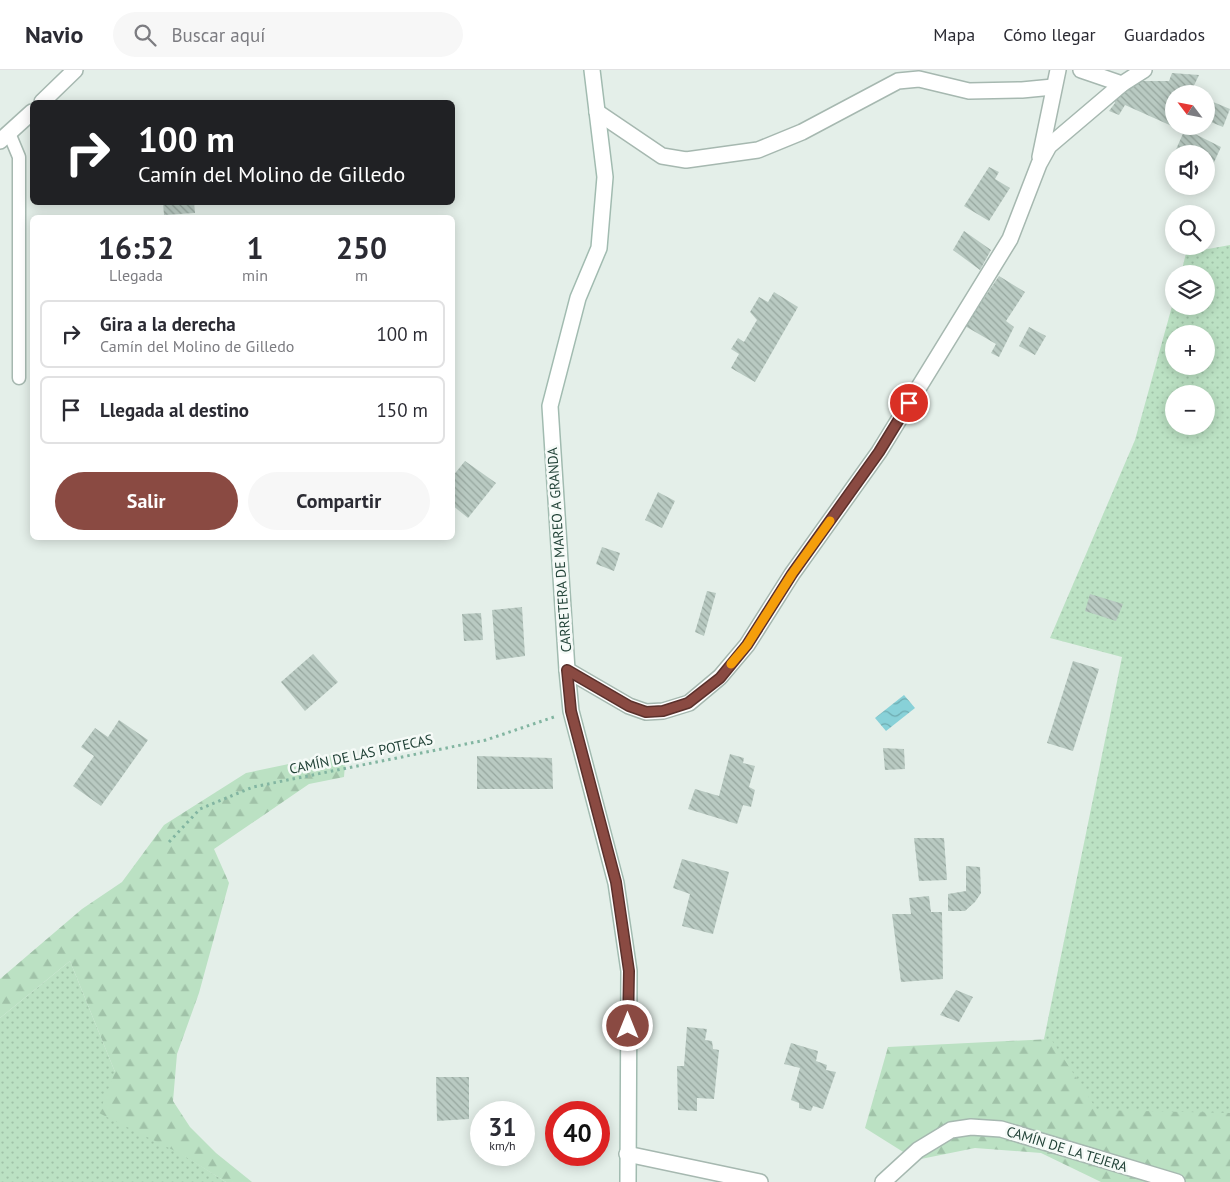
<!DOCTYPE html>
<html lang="es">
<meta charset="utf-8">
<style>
body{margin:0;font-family:"PT Sans",sans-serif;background:#f7f7f7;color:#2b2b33;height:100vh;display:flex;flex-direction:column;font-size:19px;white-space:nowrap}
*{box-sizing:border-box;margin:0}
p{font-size:16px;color:#7c7c81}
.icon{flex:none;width:28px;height:28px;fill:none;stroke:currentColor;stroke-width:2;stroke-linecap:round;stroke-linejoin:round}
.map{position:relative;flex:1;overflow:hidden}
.panel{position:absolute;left:30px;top:145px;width:425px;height:325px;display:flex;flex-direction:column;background:#fff;border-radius:8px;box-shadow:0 2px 12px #0003}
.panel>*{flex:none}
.guide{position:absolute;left:30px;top:30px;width:425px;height:105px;border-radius:8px;box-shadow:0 2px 12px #0003;background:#202124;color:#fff;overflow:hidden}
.needle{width:32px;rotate:302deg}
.controls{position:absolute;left:1165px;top:15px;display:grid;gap:10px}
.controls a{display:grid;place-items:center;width:50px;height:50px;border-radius:50%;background:#fff;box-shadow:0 2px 12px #0003;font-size:25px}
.speed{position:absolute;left:470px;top:1031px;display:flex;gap:10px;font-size:25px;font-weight:700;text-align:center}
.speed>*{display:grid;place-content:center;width:65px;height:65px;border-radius:50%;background:#fff;box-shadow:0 2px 12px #0003;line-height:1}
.speed small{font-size:12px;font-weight:400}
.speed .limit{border:8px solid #d22;background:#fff;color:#111}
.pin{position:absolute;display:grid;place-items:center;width:42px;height:42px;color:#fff;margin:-21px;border:2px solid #fff;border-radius:50%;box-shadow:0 1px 5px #0007}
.me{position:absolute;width:55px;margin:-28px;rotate:0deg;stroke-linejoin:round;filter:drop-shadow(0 0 4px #0008)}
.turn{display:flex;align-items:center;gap:18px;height:105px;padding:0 25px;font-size:22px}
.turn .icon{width:65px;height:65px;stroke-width:2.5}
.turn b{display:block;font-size:35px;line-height:42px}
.eta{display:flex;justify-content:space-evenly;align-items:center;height:85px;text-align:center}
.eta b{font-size:30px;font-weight:800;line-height:35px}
.primary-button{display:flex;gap:10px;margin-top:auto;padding:10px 25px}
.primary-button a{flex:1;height:58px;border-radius:30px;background:#8a4a42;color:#fff;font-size:20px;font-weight:800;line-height:58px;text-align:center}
.primary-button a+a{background:#f7f7f7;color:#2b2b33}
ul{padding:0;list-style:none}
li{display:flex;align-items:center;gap:15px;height:68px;margin:0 10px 8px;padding:0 15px;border:2px solid #e1e1e2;border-radius:8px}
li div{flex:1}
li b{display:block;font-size:19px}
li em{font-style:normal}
header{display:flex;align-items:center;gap:30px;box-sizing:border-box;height:70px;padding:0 25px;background:#fff;border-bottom:1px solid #e1e1e2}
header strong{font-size:24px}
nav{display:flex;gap:28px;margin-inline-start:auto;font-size:18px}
.search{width:350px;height:45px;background:#f7f7f7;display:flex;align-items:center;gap:12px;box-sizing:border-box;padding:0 18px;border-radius:28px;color:#7c7c81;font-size:19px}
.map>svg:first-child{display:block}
.grass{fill:url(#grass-dots);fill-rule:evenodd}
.forest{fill:url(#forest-firs)}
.water{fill:url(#water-waves)}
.building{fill:url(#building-back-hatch)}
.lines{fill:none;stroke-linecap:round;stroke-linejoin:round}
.lane-casing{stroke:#a6b8b0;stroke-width:15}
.street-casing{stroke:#a6b8b0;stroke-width:18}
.secondary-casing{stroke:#a1bbb0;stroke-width:18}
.path{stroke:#82b5a1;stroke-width:3;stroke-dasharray:2.5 4;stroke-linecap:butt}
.lane{stroke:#fff;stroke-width:12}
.street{stroke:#fff;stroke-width:15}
.secondary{stroke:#fff;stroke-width:15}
.route-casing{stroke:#5a302b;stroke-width:12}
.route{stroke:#8a4a42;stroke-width:9}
.slow{stroke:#f59e0b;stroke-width:9}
.labels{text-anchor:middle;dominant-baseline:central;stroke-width:5;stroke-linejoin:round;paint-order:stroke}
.street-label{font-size:14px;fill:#214237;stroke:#f5faf7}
</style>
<header>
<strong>Navio</strong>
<div class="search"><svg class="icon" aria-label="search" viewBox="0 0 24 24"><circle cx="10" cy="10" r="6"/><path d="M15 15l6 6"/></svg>Buscar aquí</div>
<nav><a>Mapa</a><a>Cómo llegar</a><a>Guardados</a></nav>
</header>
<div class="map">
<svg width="1230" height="1112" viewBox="0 0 1230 1112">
<defs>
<pattern id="grass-dots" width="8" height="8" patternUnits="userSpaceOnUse" patternTransform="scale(1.25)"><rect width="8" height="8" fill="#bbe1c3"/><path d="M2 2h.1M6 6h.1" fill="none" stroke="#a0c2a8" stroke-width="1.8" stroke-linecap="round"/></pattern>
<pattern id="forest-firs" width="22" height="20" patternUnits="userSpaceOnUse" patternTransform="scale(1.25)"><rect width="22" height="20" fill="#bbe1c3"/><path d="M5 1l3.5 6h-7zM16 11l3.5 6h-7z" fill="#a0c2a8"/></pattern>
<pattern id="water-waves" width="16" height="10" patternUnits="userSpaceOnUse" patternTransform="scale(1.25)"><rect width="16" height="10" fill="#88d1d8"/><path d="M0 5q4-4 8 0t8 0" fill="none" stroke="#6fabb0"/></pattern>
<pattern id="building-back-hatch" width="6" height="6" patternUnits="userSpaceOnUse" patternTransform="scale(1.25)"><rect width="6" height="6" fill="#b9cac2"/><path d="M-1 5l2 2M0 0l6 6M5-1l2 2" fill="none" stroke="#96a69e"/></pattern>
</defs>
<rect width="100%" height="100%" fill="#e4efe9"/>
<g class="grass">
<path d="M1230,175V1098L1117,1073L1044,969L1122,587L1050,568L1135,370L1174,229V236H1206V204H1181L1186,183ZM1174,264H1206V296H1174ZM1174,324H1206V356H1174Z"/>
<path d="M70,891L115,1002L182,1084L226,1112H0V948Z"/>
</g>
<g class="forest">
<path d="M346,682L344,707L309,714L214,779L229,813L199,923L177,984L173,1031L190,1057L216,1083L252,1112H226L181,1084L99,1043L115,1002L70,891L0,948V909L82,839L122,812L164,755L246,703Z"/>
<path d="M1051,969L1097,1040L1230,1043V1112H1101L1041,1083L975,1078L916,1090L865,1058L888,977Z"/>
</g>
<path class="water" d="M904,625L915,638L886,661L875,648Z"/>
<g class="building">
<path d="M1172,3L1199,5L1190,24H1174V57L1125,35L1119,45L1109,41L1115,33L1114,26L1137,11H1169Z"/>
<path d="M1206,29L1230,39L1223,57L1206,50Z"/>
<path d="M1185,59L1221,77L1206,110V84H1174Z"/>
<path d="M1174,85V106L1166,103Z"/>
<path d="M989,97L999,102L995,109L1010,118L989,151L964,136Z"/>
<path d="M163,132H194L195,143L164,145Z"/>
<path d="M964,161L991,180L980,200L953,180Z"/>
<path d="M999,206L1025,222L1006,251L1014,257L999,287L991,283L996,274L965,256Z"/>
<path d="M774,222L798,237L755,312L731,298L739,284L731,279L738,268L744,272L757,250L750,242L759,227L768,232Z"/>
<path d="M1029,257L1046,266L1035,285L1019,276Z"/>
<path d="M465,391L496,413L468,448L452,435V407Z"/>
<path d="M658,422L675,431L662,458L645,450Z"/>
<path d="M602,477L620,483L614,501L596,494Z"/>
<path d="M707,521L716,523L704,566L695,562Z"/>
<path d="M1090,524L1123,534L1116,551L1085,541Z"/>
<path d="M522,537L525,586L496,590L492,540Z"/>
<path d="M481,543L483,570L464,571L462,544Z"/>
<path d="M313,584L338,612L305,641L281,612Z"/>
<path d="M1073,591L1099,599L1073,681L1047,673Z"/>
<path d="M119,650L148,670L101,736L73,716L94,686L81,677L95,658L108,667Z"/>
<path d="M883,678L904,679L905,699L885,700Z"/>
<path d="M730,684L744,688L743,693L755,696L749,717L755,720L751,737L743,735L737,754L688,739L695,719L719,726Z"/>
<path d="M477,686L552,688L553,719H477Z"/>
<path d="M914,768H944L947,810L919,811Z"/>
<path d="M682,789L729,802L713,864L682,856L690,824L673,818Z"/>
<path d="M966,796L980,797L981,823L975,832L965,841H948V824L966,821Z"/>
<path d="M929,826L931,842H942L943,909L901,912L892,844H911L909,828Z"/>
<path d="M956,920L973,927L959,952L940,945Z"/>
<path d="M687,957L707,959L705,970L712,971L713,979L719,980L714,1029L697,1028V1041L678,1040L677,996H684Z"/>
<path d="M791,973L818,981L816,991L827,995L826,1000L836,1002L823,1039L813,1036L811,1041L799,1038V1033L791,1030L800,998L784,994Z"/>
<path d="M436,1007H469V1049L437,1051Z"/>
</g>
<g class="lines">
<defs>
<path id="lane" d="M9,63L19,87V308"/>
<g id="street">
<path d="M1081,0L1122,14"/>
<path d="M42,32L75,0"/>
<path d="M597,42L662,86L686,90L758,80L802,62L898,11L919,9L969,21L1022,20L1053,17"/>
<path d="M0,71L32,42"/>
<path d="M1040,87L1058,0"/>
<path d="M567,600L629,636L646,642L663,641L689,633L720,607L747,575L792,504L879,382L1010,169L1039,94L1049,76L1122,14L1144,0"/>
<path d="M627,1084L760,1112"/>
<path d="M883,1112L918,1080L951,1060L971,1057L1001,1059L1177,1112"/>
</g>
<path id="secondary" d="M592,0L605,107L599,178L578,228L550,336L567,600L571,641L616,813L629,901L628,1112"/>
</defs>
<use href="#lane" class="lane-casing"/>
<use href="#street" class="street-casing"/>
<use href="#secondary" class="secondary-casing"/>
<path class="path" d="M169,772L200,739L253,717L486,670L554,647"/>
<use href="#lane" class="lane"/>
<use href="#street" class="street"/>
<use href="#secondary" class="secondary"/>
</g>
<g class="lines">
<defs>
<path id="route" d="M628,956L629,901L616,812L571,641L567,600L629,636L646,642L663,641L688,633L720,608L747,575L792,504L879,382L909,333"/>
</defs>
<use href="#route" class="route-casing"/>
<use href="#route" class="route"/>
<path class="slow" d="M731,594L747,575L792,504L830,451"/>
</g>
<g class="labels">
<g class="street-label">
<text transform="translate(559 480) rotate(-94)">CARRETERA DE MAREO A GRANDA</text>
<text transform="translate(361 684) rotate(-12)">CAMÍN DE LAS POTECAS</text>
<text transform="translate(1067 1079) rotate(17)">CAMÍN DE LA TEJERA</text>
</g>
</g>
</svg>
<div class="controls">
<a><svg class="needle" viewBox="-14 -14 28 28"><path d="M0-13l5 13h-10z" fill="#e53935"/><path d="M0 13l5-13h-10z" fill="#7c7c81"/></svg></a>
<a><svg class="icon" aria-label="sound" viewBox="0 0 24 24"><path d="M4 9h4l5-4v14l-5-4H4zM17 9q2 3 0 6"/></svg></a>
<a><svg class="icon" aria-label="search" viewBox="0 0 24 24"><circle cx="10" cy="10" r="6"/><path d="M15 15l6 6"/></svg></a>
<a><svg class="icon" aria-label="layers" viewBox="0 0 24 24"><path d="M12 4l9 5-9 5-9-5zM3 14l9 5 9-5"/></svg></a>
<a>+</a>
<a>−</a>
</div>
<div class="speed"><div>31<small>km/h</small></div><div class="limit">40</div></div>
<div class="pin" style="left:909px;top:333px;background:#d93025"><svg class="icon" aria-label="arrive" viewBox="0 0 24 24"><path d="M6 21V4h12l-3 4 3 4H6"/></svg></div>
<svg class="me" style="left:628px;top:956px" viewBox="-20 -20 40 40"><circle r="17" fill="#8a4a42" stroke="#fff" stroke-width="3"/><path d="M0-11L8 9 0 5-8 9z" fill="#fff"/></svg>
<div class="guide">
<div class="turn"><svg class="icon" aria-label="right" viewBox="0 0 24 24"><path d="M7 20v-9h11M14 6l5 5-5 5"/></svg><div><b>100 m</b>Camín del Molino de Gilledo</div></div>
</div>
<section class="panel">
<div class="eta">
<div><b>16:52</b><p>Llegada</p></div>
<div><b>1</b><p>min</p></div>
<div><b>250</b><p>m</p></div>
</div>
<ul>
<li><svg class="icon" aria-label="right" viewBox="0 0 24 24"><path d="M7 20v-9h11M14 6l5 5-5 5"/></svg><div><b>Gira a la derecha</b><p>Camín del Molino de Gilledo</p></div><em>100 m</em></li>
<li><svg class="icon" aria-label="arrive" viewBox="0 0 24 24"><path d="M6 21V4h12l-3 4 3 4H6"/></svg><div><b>Llegada al destino</b></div><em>150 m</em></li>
</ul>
<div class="primary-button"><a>Salir</a><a>Compartir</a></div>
</section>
</div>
